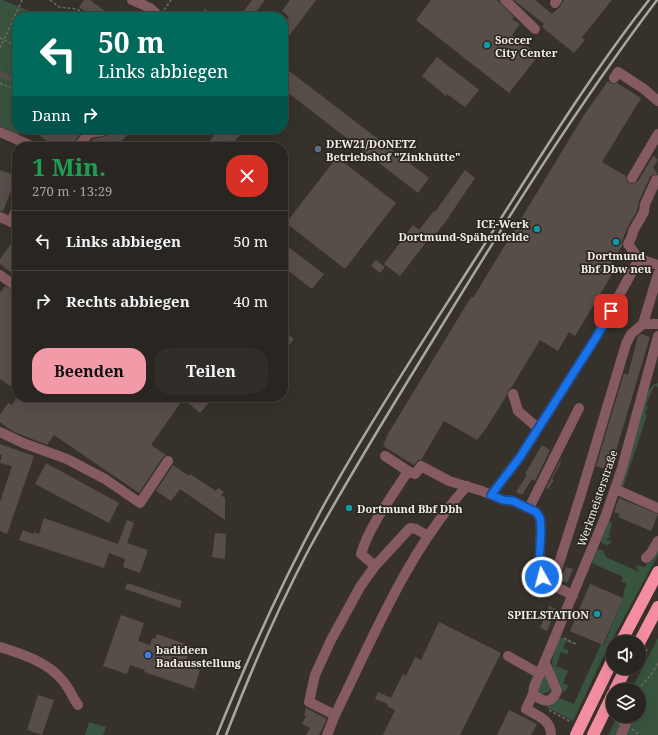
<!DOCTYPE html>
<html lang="de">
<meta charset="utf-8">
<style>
body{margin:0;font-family:"Noto Serif",serif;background:#312d29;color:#f1f3f6;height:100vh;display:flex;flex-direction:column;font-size:15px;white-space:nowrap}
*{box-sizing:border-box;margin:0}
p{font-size:13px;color:#a5a5a5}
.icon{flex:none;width:22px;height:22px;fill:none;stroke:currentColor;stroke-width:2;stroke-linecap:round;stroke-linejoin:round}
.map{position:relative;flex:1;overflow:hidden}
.drawer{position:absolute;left:12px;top:142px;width:276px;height:260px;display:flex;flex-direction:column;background:#292520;border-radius:16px;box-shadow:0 4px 16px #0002,0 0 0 1px #45423e}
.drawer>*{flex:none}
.guide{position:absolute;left:12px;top:12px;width:276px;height:122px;border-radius:16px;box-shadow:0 4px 16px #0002,0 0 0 1px #45423e;background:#00695c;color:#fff;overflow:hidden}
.fabs{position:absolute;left:606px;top:635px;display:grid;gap:8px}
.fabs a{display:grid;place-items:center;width:40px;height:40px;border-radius:50%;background:#292520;box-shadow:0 4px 16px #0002,0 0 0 1px #45423e;font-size:20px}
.pin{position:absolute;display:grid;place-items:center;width:34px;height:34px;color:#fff;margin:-17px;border-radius:8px;box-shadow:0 2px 6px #0006}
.me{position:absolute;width:44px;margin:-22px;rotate:353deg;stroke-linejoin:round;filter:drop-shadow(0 0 3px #0008)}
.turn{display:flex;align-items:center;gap:14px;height:84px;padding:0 20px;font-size:18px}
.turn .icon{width:52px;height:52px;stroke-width:2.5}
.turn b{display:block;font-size:28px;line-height:34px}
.then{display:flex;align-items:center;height:38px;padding:0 20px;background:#0003;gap:8px;font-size:15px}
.round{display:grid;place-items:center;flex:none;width:42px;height:42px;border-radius:16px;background:#312d29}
.overview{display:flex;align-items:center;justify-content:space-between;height:68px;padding:0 20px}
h1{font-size:24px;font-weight:700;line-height:30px;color:#1e9e55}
.action{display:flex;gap:8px;margin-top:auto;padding:8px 20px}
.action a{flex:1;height:46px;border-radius:16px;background:#f39aa9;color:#111;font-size:16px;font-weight:700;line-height:46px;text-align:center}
.action a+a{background:#312d29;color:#f1f3f6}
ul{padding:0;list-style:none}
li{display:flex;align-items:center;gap:12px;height:60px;padding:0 20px;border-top:1px solid #45423e}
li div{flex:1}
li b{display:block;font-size:15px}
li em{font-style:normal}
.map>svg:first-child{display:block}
.green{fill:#38543e}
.building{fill:#574e4a}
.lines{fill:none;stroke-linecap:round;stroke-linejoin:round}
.path{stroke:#6f6a64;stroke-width:1.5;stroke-dasharray:3 2;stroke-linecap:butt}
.minor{stroke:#855a61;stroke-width:10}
.highway{stroke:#f48da1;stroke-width:12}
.rail{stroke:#a9a5a0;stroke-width:2.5}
.route-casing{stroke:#114b97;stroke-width:10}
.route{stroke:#1a73e8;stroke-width:7}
.culture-dot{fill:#0f9aa8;stroke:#2d2721;stroke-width:1.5}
.service-dot{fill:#5c6f8a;stroke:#2d2721;stroke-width:1.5}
.shop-dot{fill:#3f7fe0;stroke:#2d2721;stroke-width:1.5}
.labels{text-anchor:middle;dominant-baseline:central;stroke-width:3.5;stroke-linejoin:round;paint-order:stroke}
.poi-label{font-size:11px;font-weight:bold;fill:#f0ece8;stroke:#2d2721;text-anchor:start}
.street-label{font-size:11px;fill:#f0ece8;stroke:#2d2721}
</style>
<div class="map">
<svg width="658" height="735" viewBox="0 0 658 735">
<rect width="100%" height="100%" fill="#37312b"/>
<g class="green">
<path d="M0,0H3L44,17H17V129H21L19,135L0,126Z"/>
<path d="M658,383V387L654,386L646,405L648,406L645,414L647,415L623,488L620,487L648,391L653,385Z"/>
<path d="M609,520L612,524L609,534L611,537L606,539L607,541L610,540L611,543L606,545L602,543L601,541Z"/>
<path d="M658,545V555L607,649L573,721L548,708L546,706L556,702L559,698L574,704L601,644L604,645L623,598L624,590L627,584L621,581L623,577L592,563L597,549L603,550L606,557L639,572L636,565L645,567Z"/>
<path d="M560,637L572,642V644L566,641L563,648L569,650L567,654L561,652L556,666L568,671L563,683L568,686L565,692C561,690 561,686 559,682C548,661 552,658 560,637Z"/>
<path d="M658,638V735H608L618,716H639V690H631Z"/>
<path d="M544,674L551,687L549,692L541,694L537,689Z"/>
<path d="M89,722L106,727L103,735H85Z"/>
</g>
<g class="building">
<path d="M84,0H90L105,11L100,17H93L79,7Z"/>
<path d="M252,0H265L252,17H239Z"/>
<path d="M290,0H316L283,44V25L289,17L282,11Z"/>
<path d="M431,0H497L514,17L512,19L520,24L512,35L539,55L509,93L416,20Z"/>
<path d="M514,0H535L552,14L560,7L564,0H612L582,37L585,40L574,53L542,27L544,24Z"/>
<path d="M205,9L215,17H199Z"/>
<path d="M437,57L479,90L465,107L447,94L446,96L422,76Z"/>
<path d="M15,64H17V74L13,83L0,77V71L10,75Z"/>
<path d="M288,70L429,178L418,193L283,89V76Z"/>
<path d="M608,81L613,84L617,83L641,98L602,162L626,176L627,182L632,184L638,181L653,156L658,159L653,168L658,174L653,175L650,177L639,201L637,211L627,228L622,241V246L609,268L614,271L575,336L569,332L558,351L540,340L511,388L508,390L507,395L487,427L477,440L444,421L421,460H418L414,465L383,446L388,434L471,297L473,298L584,115Z"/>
<path d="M31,129H84L73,143L72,147H55Z"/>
<path d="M109,129H126L130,132L121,142L128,147H103L96,141L91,147H86L93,139L106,136Z"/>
<path d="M219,129H244L233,144L227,140L222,147H205Z"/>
<path d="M337,157L396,203L345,269L286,223Z"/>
<path d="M0,170L17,176V184L14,183L3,211H0Z"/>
<path d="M465,170L475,178L446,221L433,238L431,236L400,276L384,264L413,225L419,230L434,211L435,212Z"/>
<path d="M17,235V279L12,276L13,274L0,264V259Z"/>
<path d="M283,243L324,274L312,289L283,267Z"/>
<path d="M376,260L385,267L380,273L371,266Z"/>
<path d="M5,286L17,293V376L10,386L0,379V293Z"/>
<path d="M286,332L294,339L283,352V336Z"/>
<path d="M641,334L650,337L610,471L596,466L624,373L628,375L638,336Z"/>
<path d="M17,397H214L200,413L183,399L151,445L166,455L163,457L139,493L54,435L47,445L12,431L0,422V415L8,403L12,405Z"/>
<path d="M0,444L34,456L7,534L0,531V502L12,466L0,463L2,455L0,454Z"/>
<path d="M542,445L550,450L535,481L532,479L522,495L516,492L527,475L525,474Z"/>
<path d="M560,461L561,462L552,479L554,480L548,489L546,488Z"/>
<path d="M46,463L119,503L109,523L35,484Z"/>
<path d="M173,465L189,476L190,474L216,491L218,488L224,492L221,495L225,498V520L180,489L171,501L156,491Z"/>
<path d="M619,498L658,514L651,531L618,517L620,514L614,512Z"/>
<path d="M44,518L118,544L127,520L134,523L127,543L148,550L140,573L123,567L125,559L109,553L104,568L19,540L23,530L33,534L34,532L39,534Z"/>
<path d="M215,533L226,534L225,559L212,557Z"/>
<path d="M566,567L573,569L567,583L560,580Z"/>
<path d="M127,583L182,601L180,608L125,589Z"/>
<path d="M590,584L623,598L603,645L570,631Z"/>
<path d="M549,606L556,609L547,631L540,628Z"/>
<path d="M121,615L144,623L138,641L150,645L152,638L155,639L157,634L191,646L185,665L200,670L194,689L144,672L145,670L130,665L127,674L103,666Z"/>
<path d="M439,622L501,653L460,735H383L395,710L387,706L388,704L375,699L378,692L391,698L403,674L406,676L415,657L421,660Z"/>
<path d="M38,695L54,700L42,735L27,730Z"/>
<path d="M306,708L327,719L319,735H306L310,728L302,724L306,716L304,715Z"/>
<path d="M509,710L537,724L531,735H497Z"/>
</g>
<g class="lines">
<g class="path">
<path d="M50,0L59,7L77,9L88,17"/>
<path d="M164,10L171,0"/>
<path d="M0,38L17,46"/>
<path d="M0,48L22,0"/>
<path d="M0,83L17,91"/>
<path d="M283,364L285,362"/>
<path d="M564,638L576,644"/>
<path d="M639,665L647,649"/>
<path d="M635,672L638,668"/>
<path d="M638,690L653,672L658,662"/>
<path d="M549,710L571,722"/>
<path d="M632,729L640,735"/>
</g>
<g class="minor">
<path d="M132,0L150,8L160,17"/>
<path d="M505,0L535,29"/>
<path d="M555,3L557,0"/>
<path d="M614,78L618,72L644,89L658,101"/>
<path d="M0,132L34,147"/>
<path d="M78,147L89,133L102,131L103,129"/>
<path d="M632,178L658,134"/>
<path d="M0,217L11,222L17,208"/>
<path d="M639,259L658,265"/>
<path d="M0,275L17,287"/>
<path d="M643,324H658"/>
<path d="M513,394L518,411L538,428"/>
<path d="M0,432L23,443L67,459L105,479L140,503L168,461"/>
<path d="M385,456L408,471"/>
<path d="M615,489L658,508"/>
<path d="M491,495L520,457L597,336L639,259L628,244L632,236L633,231L644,212L645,204L656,180"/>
<path d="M529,508L579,408"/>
<path d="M646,558L651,553L658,541"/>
<path d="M375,566L361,554C370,524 392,497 408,471L415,474L421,466L449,481L482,491L503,500L513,501L536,512L540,518L541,530L539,565L542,577L548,583L573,595"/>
<path d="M552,585L582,491L626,344L631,334L643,324L658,274"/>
<path d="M0,647C22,654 48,662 63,681C69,688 73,698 78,705"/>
<path d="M508,656L540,674"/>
<path d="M545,663L557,691C551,705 543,702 533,694L534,687L606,515L622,468L658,336"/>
<path d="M533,694L526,709C538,716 551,720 551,735"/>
<path d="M335,715L309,702L315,675L331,640L360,587L375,566L410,528L416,529L428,536"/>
<path d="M617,716L626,724L621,735"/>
<path d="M327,735L335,715C374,636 407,552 467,486"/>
</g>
<g class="highway">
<path d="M621,642L658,572"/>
<path d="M639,643L658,607"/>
<path d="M615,690L626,668"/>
<path d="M576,735L613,659"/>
<path d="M593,735L613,694"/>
</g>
<g class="rail">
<path d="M217,735C251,650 289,566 334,487C377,411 425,338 472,264C529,175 584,83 649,0"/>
<path d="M226,735C250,673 277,610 308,551C347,479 390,410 433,340C504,224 575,109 657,0"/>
</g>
</g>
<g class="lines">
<defs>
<path id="route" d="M542,577L539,565L541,530L540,518L536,512L513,501L503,500L491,495L520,457L597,336L611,311"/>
</defs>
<use href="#route" class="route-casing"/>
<use href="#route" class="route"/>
</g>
<g class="culture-dot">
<circle cx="487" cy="45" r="4"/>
<circle cx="537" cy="229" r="4"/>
<circle cx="616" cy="242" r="4"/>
<circle cx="349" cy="508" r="4"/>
<circle cx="597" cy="614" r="4"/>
</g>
<circle class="service-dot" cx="318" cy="149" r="4"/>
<circle class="shop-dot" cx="148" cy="655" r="4"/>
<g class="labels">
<g class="poi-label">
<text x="495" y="39">Soccer<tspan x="495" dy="13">City Center</tspan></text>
<text x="326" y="143">DEW21/DONETZ<tspan x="326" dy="13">Betriebshof "Zinkhütte"</tspan></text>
<text x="529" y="223" text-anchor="end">ICE-Werk<tspan x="529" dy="13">Dortmund-Spähenfelde</tspan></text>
<text x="616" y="255" text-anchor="middle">Dortmund<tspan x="616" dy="13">Bbf Dbw neu</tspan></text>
<text x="357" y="508">Dortmund Bbf Dbh</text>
<text x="589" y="614" text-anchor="end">SPIELSTATION</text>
<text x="156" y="649">badideen<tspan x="156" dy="13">Badausstellung</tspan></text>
</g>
<g class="street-label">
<text transform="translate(597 498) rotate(-71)">Werkmeisterstraße</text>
</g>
</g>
</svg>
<div class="fabs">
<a><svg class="icon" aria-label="sound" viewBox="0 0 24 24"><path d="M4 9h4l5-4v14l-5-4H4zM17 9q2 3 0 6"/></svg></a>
<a><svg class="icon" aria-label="layers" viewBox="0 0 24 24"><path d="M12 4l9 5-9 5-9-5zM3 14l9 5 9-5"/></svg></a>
</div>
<div class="pin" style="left:611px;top:311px;background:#d93025"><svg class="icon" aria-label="arrive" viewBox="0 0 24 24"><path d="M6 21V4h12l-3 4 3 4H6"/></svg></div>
<svg class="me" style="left:542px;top:577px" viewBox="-20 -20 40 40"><circle r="17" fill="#1a73e8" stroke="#fff" stroke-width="3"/><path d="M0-11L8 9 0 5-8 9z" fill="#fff"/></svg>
<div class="guide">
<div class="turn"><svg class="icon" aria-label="left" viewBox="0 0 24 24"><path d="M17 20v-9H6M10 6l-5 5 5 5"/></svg><div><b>50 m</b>Links abbiegen</div></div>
<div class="then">Dann<svg class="icon" aria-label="right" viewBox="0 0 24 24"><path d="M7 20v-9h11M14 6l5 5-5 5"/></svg></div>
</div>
<section class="drawer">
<div class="overview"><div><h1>1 Min.</h1><p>270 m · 13:29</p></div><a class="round" style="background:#d93025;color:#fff"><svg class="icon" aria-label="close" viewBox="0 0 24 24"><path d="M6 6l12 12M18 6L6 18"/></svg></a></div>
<ul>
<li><svg class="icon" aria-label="left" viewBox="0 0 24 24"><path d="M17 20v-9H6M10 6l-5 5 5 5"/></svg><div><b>Links abbiegen</b></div><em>50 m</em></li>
<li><svg class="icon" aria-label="right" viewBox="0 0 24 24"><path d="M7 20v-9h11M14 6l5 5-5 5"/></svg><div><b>Rechts abbiegen</b></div><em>40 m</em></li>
</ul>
<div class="action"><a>Beenden</a><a>Teilen</a></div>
</section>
</div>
